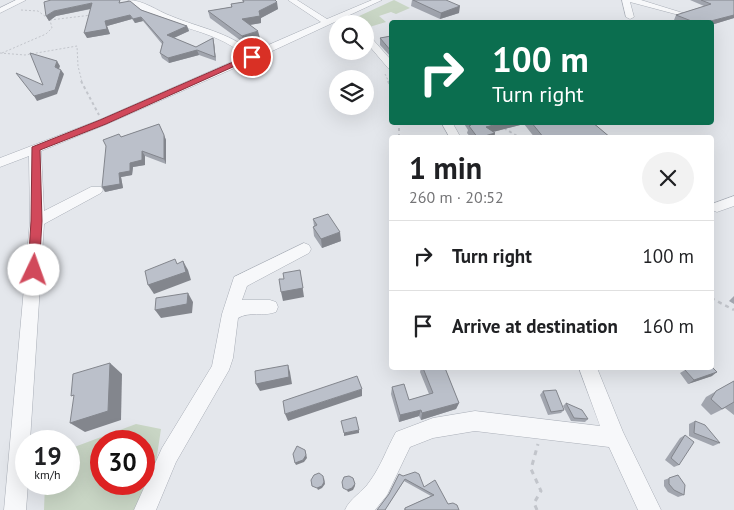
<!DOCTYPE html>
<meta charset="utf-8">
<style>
body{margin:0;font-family:"PT Sans",sans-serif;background:#f2f2f2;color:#202124;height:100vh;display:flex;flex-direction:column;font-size:19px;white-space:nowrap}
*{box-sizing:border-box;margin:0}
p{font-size:16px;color:#757577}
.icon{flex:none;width:28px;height:28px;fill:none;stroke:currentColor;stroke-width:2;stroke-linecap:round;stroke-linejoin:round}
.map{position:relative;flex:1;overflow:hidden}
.sheet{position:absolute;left:389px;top:135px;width:325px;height:235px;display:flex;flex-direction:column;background:#fff;border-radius:5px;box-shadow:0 5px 20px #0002}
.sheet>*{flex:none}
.banner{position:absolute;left:389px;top:20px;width:325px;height:105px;border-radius:5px;box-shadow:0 5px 20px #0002;background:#0b6e4f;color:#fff;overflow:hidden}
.buttons{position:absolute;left:329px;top:15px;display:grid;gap:10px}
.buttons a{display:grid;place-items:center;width:45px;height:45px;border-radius:50%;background:#fff;box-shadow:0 5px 20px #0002;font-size:25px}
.speed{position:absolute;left:15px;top:430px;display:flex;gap:10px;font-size:25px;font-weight:700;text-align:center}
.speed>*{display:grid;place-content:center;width:65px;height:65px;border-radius:50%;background:#fff;box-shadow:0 5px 20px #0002;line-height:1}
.speed small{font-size:12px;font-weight:400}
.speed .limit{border:8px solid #d22;background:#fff;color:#111}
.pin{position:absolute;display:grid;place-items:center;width:42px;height:42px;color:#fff;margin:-21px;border:2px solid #fff;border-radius:50%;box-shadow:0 1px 5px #0007}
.me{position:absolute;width:55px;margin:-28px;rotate:3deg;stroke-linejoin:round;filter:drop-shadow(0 0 4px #0008)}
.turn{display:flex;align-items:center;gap:18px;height:105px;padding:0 20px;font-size:22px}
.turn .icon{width:65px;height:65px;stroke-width:2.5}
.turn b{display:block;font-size:35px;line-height:42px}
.round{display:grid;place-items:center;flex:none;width:52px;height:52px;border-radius:26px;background:#f2f2f2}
.headline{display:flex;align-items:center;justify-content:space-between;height:85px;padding:0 20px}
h1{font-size:30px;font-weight:800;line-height:38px}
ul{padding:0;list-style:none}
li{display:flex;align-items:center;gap:15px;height:70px;padding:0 20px;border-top:1px solid #e0e0e0}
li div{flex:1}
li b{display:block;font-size:19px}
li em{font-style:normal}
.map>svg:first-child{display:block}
.green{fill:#c9d6c5;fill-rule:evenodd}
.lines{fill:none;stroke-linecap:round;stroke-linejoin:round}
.minor-casing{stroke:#a9aeb7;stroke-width:1}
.path-far3{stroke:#c2c5cb;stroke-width:1;stroke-dasharray:2 2;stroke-linecap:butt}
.path-far2{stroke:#c2c5cb;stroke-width:2;stroke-dasharray:3 3;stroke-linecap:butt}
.path-far1{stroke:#c2c5cb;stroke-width:2.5;stroke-dasharray:4 4;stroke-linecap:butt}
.path{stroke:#c2c5cb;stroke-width:3;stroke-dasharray:5 5;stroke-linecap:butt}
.minor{fill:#f7f8fa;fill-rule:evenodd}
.wall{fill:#a1a5ae}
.shaded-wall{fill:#83868d}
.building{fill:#bbc0ca;stroke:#83868d}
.route{fill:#d1495b;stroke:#882f3b}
</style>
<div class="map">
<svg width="734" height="510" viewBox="0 0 734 510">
<rect width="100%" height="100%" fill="#e4e7ec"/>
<g class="green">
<path d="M394,0L410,8L396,14L391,12L379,16L386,22L366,28L365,24H362L357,17Z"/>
<path d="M136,424L161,429L153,482L137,510H44L45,484H69V449ZM101,441H144V484H101Z"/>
</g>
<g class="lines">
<defs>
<g id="minor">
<path d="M16,0H26L0,13V8Z"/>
<path d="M128,0C144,0 157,11 171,16C200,28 228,32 252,52L321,22L288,0H297L327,19L372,0H382L255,59L107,124L41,151L44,211L91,187H101L103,190L101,193L44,224L30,441H26V484H28L26,510H4L30,221L29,156L0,167V158L99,120L245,56C212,26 161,29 128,0Z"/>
<path d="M622,0H641L683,13L679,15L630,2L634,17L630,19L626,17Z"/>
<path d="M365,33L368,34L391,60V69L388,68L365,41Z"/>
<path d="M441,122H452L461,138H450Z"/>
<path d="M734,196V206L717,212L712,210V204Z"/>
<path d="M304,243L309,245L311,249L309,253L247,286L242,300H270L276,302L278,307L276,312C263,317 250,311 238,318L233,358L229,370L176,462L156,510H134L162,448L212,366L222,314L234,277Z"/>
<path d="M579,368H597L623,432L661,510H638L609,447L475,431L433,438L410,447L387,495L375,510H345C350,498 363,492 370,481C381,466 387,448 396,432L433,418L475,411L600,426Z"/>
</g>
</defs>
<use href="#minor" class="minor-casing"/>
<g class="path-far3">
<path d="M21,10L38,11L50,20L92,15"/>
<path d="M0,53L25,55L77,46L78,66L82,82"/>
<path d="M2,53L46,34L52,28L50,20"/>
<path d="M385,74L389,82"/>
</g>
<g class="path-far2">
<path d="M81,81L99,115"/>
<path d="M388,81L391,87"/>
<path d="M399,122V138"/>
<path d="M504,128L520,138"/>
</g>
<path class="path-far1" d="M711,298L734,310"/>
<path class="path" d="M537,510L534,503L541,491L531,469L538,444"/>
<use href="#minor" class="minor"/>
</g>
<g class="wall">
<path d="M242,0H275L278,9L261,18V23L250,25L260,38L244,43L210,18L208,11L231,7V4L243,2Z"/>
<path d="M412,0H446L459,13L440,19L411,6Z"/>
<path d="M690,0H734V18L711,25V22H681L674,20L676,15L704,6Z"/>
<path d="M123,2L141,10L187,26L189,31L174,38L196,47L213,38L214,43L216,61L199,55L169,63L162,58L160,53L162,44L143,21L135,23L132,19L107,26L110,34L87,38L91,9L56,16L49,21L46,16Z"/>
<path d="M391,36V57L380,45V38Z"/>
<path d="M463,122H592L611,138H535L524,124L493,132L495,133L494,138H471L467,133L468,130Z"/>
<path d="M159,124L166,140V164L145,156V165L133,167L132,175L121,177L123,188L105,192L121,137Z"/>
<path d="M313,219L341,241L322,248L314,236L313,227L314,226Z"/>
<path d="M734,296V304L729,301Z"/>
<path d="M421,368H445L459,403L456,409L421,420L419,416L399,422L391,394L392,387L409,400L429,394L420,372Z"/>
<path d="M687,368H711L712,376L688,384L680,373L685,370L688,369Z"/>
<path d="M734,381V415L725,408L711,415L701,405L706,397Z"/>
<path d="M543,391L564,410L561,413L548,415L540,395Z"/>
<path d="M566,403L588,419L585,422L571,421L563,406Z"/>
<path d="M695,421L720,443L713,446L689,436V424Z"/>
<path d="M685,435L679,465L674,467L665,460L680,438Z"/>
<path d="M399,474L424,487L448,504L459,510H404L405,508L431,496L404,481L385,510H377L389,494Z"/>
<path d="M678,475L684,495L678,497L668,492L664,486V480Z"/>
</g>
<g class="shaded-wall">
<path d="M277,2L278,9L261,18V23L243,26L242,19Z"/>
<path d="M92,3L94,8L56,16L49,21L46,16L54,11Z"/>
<path d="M460,6L459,13L440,19L441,13Z"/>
<path d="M130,15L132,19L107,26L110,34L87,38L84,33L105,21Z"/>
<path d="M734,15V18L711,25V22H707Z"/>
<path d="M141,17L143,21L135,23L133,19Z"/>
<path d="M187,26L189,31L169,40L167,35Z"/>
<path d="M258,31L260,38L244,43L242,36Z"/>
<path d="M213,38L214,43L216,61L215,57Z"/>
<path d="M197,50L199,55L169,63L168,58Z"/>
<path d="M57,61L60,66L58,72L55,67Z"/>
<path d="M61,70L64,74L57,94L37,101L34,96Z"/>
<path d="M505,122H524V124L485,134L486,127Z"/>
<path d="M495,133L494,138H478Z"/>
<path d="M164,135L166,140V164L164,159Z"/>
<path d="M142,151L145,156V165L133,167L132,175L121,177L123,188L105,192L102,187Z"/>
<path d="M340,232L341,241L322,248L321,239Z"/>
<path d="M183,261L188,270L191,280L154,294L148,285Z"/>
<path d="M300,270L304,297L283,301L281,292Z"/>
<path d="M188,293L193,302L192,313L161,318L155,310Z"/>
<path d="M110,363L122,374L121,420L85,432L70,423Z"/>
<path d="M288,365L290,372L292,384L260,391L256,384Z"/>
<path d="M717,372L712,376L688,384L694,380Z"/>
<path d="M362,389V396L288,421L285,414Z"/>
<path d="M459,403L456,409L421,420L422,413Z"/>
<path d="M421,410L419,416L399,422L400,415Z"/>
<path d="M359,430V433L344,436V433Z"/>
<path d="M305,450L307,458L304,462L296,465L295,463Z"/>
<path d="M324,478L325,484L322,488L318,490L317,488Z"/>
<path d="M355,484V486L353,490L348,492L347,490Z"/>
</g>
<g class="building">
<path d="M51,0H120L119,3L130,1L141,10L187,26L167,35L196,47L213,38L215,57L197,50L168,58L160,53L163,42L141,17L133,19L130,15L105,21L107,29L84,33L92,3L54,11L46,16L44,2Z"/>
<path d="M243,0H275L277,2L259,11L260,16L242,19L258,31L242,36L208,11L232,7L231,4L244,2Z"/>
<path d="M413,0H446L460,6L441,13Z"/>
<path d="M701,0H734V15L707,22H694L676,15L711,4Z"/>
<path d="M391,36V51L380,38Z"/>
<path d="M30,53L57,61L55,67L61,70L55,90L34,96L16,73L43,85Z"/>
<path d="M469,122H505L486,127L495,133L478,138L469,126L471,125Z"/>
<path d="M531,122H592L611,138H544Z"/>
<path d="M159,124L164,135V159L142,151V160L130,163V171L119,173L120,184L102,187L106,146L103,140L119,134L121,137Z"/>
<path d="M328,214L340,232L321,239L313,227L317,225L313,219Z"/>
<path d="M175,259L177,264L183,261L186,272L148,285L145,271Z"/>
<path d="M300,270L303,288L281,292L279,279H284L283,273Z"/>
<path d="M188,293L187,304L155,310L156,298Z"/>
<path d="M110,363L108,411L70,423L74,395L71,396L73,374Z"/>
<path d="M288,365L289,377L256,384L255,371Z"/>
<path d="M711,366L717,372L694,380L685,370L692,368H711Z"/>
<path d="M423,368H445L459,403L422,413L421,410L400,415L392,387L404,384L409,400L433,393Z"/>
<path d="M357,376L362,389L285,414L283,401Z"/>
<path d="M734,381V402L722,409L711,399L716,391Z"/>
<path d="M556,390L564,410L551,412L543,391Z"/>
<path d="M566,403L582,410L588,419L574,418Z"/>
<path d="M356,417L359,430L344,433L341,421Z"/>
<path d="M695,421L705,425L720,443L694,433Z"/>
<path d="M685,435L694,442L679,465L671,458Z"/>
<path d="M297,446L305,450L306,455L303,460L295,463L293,454Z"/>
<path d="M415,472L419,474L424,487L435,480L448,504L453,503L457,505L459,510H405V508L434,495L405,479L385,510H377L389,494L399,474L403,476Z"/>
<path d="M319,473L323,476L324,482L322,486L317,488L312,486L311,480L314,475Z"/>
<path d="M678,475L685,485L684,495L674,490L669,484V478Z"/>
<path d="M349,476L353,478L355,484L352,488L347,490L343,488L342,482L344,477Z"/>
</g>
<path class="route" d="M249,55L255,57L106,124L40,150L42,221L39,270L38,273H29L28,270L31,221L32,147L100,120Z"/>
</svg>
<div class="buttons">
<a><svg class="icon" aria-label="search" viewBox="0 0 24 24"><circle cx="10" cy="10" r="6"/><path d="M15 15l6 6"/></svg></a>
<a><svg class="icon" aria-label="layers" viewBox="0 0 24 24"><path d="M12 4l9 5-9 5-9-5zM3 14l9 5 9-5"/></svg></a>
</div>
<div class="speed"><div>19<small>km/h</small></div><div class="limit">30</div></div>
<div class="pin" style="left:252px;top:57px;background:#d93025"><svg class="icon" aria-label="arrive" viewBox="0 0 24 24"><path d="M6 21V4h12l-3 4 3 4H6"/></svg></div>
<svg class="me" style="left:34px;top:270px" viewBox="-20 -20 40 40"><circle r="19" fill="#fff"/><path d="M0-13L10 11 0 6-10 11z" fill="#d1495b"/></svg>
<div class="banner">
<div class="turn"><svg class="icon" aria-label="right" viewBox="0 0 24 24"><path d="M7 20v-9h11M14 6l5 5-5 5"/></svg><div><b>100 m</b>Turn right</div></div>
</div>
<section class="sheet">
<div class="headline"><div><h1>1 min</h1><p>260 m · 20:52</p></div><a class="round"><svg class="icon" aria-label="close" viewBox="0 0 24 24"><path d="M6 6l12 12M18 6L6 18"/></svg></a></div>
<ul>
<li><svg class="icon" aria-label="right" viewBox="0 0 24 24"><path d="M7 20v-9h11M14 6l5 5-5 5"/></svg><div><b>Turn right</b></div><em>100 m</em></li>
<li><svg class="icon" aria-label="arrive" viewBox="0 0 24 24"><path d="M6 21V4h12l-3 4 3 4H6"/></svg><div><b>Arrive at destination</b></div><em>160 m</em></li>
</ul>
</section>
</div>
